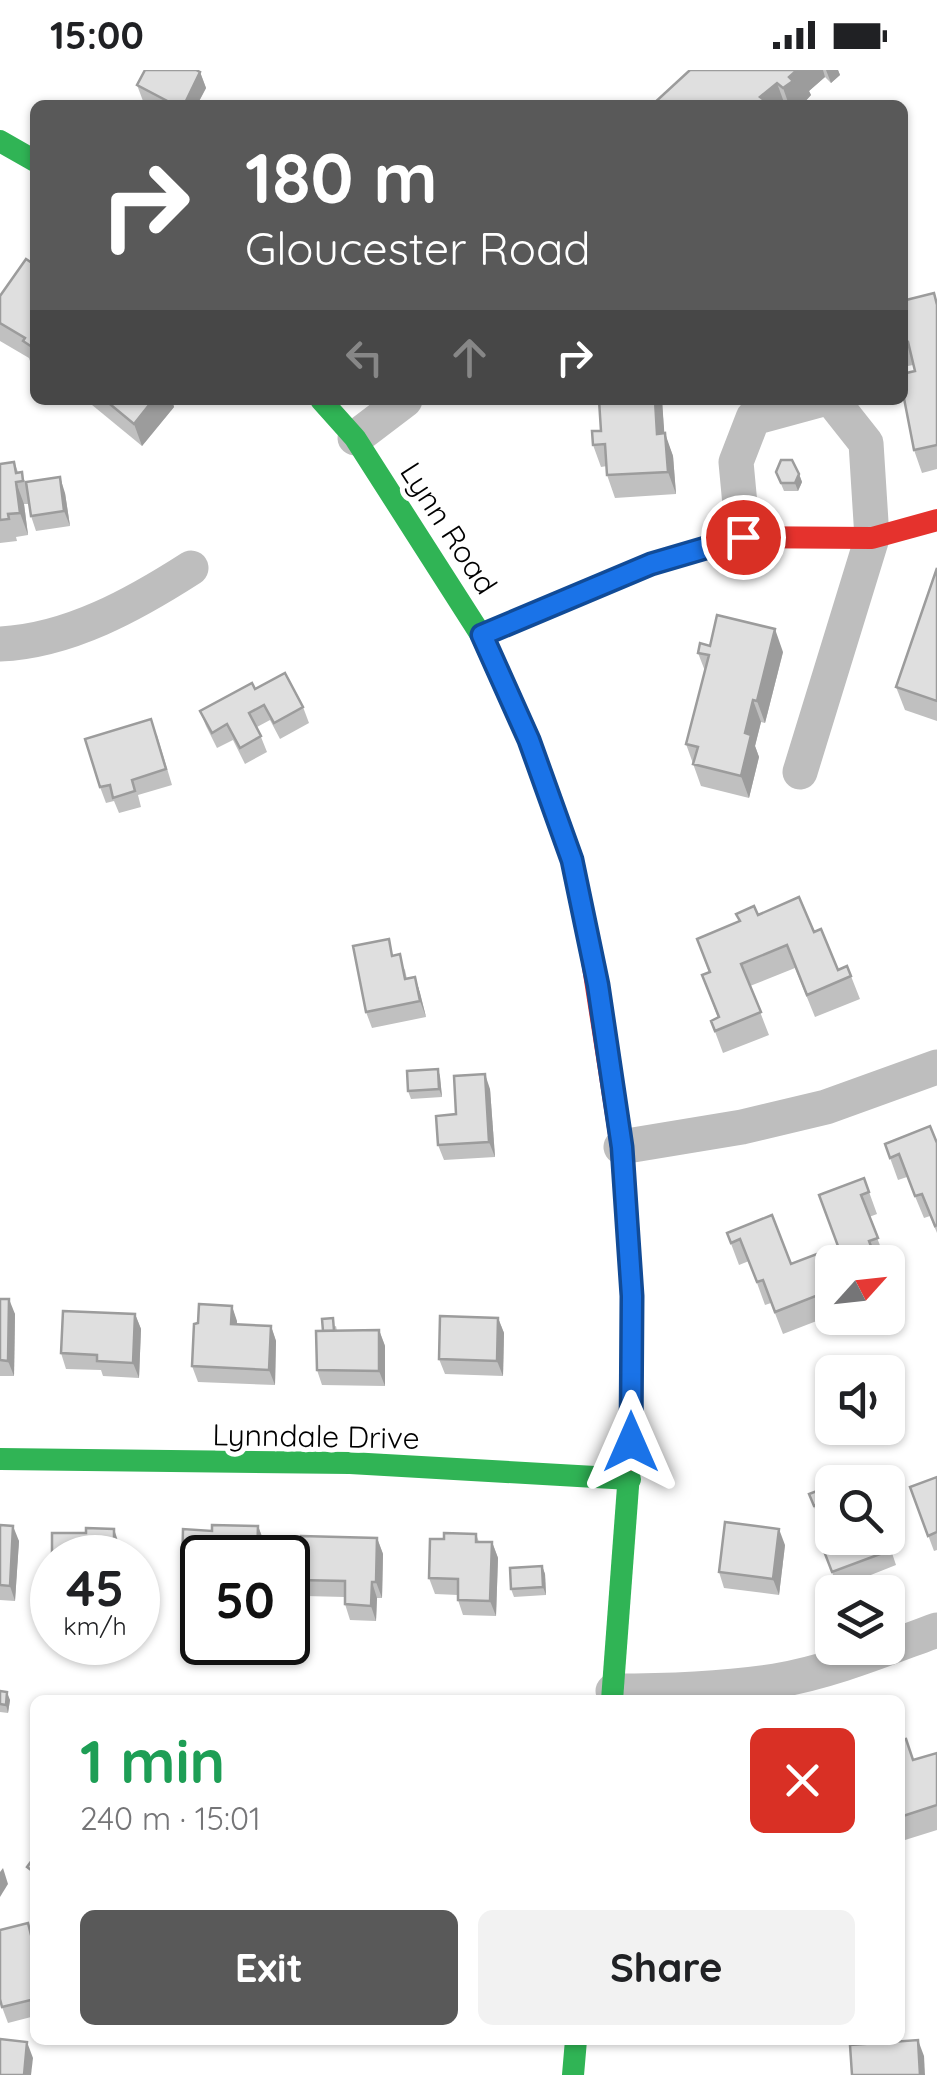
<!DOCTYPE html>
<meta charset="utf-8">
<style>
body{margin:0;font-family:Quicksand,sans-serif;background:#f2f2f2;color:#202124;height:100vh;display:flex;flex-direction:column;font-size:38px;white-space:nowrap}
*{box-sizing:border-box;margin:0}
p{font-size:32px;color:#757577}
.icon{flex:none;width:55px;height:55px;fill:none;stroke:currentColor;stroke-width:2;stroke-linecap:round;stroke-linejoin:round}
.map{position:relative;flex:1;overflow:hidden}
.details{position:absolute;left:30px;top:1625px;width:875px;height:350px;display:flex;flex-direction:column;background:#fff;border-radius:15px;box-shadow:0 2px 8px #0004}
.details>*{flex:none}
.top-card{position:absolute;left:30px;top:30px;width:878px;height:305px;border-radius:15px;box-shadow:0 2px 8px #0004;background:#595959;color:#fff;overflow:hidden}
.needle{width:65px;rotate:63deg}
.fabs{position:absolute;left:815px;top:1175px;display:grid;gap:20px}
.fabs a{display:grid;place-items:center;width:90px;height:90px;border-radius:15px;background:#fff;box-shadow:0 2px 8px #0004;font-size:50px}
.speed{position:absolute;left:30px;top:1465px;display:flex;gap:20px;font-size:50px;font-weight:700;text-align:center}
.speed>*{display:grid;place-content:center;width:130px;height:130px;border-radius:50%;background:#fff;box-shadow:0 2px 8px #0004;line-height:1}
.speed small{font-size:25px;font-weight:400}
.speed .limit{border:5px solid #111;border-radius:15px;background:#fff;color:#111}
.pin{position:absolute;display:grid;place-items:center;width:85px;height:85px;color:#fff;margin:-42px;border:5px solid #fff;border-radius:50%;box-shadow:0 2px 10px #0007}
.me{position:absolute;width:110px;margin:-55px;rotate:0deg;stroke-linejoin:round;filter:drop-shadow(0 0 8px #0008)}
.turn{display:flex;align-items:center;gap:35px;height:210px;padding:0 50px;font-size:45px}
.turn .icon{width:130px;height:130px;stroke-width:2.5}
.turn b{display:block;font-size:70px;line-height:85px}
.lanes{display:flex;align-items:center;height:95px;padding:0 50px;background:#0003;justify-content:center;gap:50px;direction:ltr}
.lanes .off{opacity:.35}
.round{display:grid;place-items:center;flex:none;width:105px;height:105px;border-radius:15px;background:#f2f2f2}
.headline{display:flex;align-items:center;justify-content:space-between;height:170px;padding:0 50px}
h1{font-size:60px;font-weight:800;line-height:75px;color:#1e9e55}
.primary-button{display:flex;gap:20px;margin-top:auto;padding:20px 50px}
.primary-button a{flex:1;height:115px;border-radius:15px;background:#595959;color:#fff;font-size:40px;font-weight:800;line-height:115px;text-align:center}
.primary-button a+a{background:#f2f2f2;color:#202124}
.status{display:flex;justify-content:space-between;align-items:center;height:70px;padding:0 50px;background:#fff;direction:ltr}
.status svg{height:28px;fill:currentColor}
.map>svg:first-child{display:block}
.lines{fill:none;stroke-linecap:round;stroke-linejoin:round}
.street{stroke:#bebebe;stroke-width:35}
.fast{stroke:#30b455;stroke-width:22}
.jam{stroke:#e5322d;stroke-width:22}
.wall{fill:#c0c0c0}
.shaded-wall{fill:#9c9c9c}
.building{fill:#dfdfdf;stroke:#9c9c9c;stroke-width:2.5}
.route-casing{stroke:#114b97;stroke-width:25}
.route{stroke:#1a73e8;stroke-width:18}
.labels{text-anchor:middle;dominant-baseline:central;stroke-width:10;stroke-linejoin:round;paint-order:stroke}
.street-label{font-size:30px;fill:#000;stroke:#fff}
</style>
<div class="status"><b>15:00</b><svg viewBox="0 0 49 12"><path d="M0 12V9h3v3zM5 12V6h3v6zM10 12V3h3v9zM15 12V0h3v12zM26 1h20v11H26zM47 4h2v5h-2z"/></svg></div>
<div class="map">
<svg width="937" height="2005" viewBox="0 0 937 2005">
<rect width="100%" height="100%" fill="#fff"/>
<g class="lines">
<g class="street">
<path d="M355,368L405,330"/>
<path d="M743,467L736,392L753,348L819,330"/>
<path d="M0,574C69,571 135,534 191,498"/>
<path d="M800,702L872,468L866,373L832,330"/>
<path d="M621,1077L742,1057L826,1037L937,997"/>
<path d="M613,1621C667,1621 721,1619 775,1611C830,1602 885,1579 937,1560"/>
</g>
<g class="fast">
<path d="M0,71L35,91"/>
<path d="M321,330L355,368L481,565L529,671L572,790L591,884"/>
<path d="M0,1389L350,1393L630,1409"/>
<path d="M612,1630L630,1390"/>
<path d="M573,2005L576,1970"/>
</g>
<g class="jam">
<path d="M481,565L651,494L743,467L872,468L937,450"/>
<path d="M591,884L621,1077L632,1226L630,1390"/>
</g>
</g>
<g class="wall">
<path d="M690,0H838L840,5L831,13L825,7L809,21L811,25L802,35H652Z"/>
<path d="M200,2L206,18L197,35H151L143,31L137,15Z"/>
<path d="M35,195V296L31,294L29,288L0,271V226Z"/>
<path d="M934,223L937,231V399L922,403L914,380L915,301L913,295L908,296L902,283V231Z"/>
<path d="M86,330H172L174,337L142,376Z"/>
<path d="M599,330H662L664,363L673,386L676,424L615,428L607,405V396L601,397L593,375L601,361Z"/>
<path d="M14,392L18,402L26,412L65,423L70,456L36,461L31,446L29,434H24L28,465L16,467L17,471L0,473V394Z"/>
<path d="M776,402L799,404L802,412L798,421H784Z"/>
<path d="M937,498V651L905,640L896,617Z"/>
<path d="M710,576L783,582L765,653L761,652L755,676L759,687L749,728L701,716L686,674L705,601L698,583Z"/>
<path d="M255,619L303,637L309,653L280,669L270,650L257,657L267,682L245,694L233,670L217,678L206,656L200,641Z"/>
<path d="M157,665L172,715L138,725L141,737L119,743L114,731L106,733L100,717Z"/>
<path d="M758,845L814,862L838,900L847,896L860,929L815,947L795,898L750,916L769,965L723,983L711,951L718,948L702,905L709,902L697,869Z"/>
<path d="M395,885L405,900L407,909L415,907L420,923L426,947L372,958L366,942Z"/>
<path d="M438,999L440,1007L442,1027L411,1029L408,1021Z"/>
<path d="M490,1019L495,1087L444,1090L438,1075L456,1044Z"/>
<path d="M937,1073V1163L930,1146L924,1148L907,1107L898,1110L885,1074Z"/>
<path d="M864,1108L877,1144L869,1147L886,1191L881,1192H832V1248H849L850,1250L831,1258L827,1247L783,1264L771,1233L765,1235L749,1191L739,1195L727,1163L791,1194L838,1176Z"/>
<path d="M0,1229L15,1244L14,1306H0Z"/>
<path d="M232,1236L237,1254L271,1256L276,1271L275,1315L198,1312L192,1296L198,1253Z"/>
<path d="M135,1244L141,1259L139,1308L103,1306L101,1300L66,1299L61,1283Z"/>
<path d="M498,1248L504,1263L503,1306L445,1304L439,1289Z"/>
<path d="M336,1256L337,1261L379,1260L385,1276V1316L322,1315L317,1300L323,1261Z"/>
<path d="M937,1407V1480L934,1481L910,1417Z"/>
<path d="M822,1419L830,1439L817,1444L809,1424Z"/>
<path d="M0,1455L19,1471L15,1531L0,1530Z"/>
<path d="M212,1455L258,1456L264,1472L263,1488H202V1517L187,1516L182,1501L183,1459L212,1461Z"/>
<path d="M817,1463L891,1480L896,1495L838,1518Z"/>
<path d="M476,1464L479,1472H492L498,1488L496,1546L463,1545L458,1530V1525L435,1524L429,1508L444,1469Z"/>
<path d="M377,1468L383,1484L382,1528H377L376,1551L350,1550L345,1534V1527L305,1526L299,1510Z"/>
<path d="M785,1475L779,1525L724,1518L719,1502Z"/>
<path d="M542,1496L545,1504L546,1525L514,1527L511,1519Z"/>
<path d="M0,1621L10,1630L8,1643L0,1642Z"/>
<path d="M906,1669L914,1690L937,1683V1760L905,1770L900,1757V1670Z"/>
<path d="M35,1873V1946L8,1953L2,1937Z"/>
</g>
<g class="shaded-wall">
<path d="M797,0H823L825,7L809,21L811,25L802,35H789L783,18L789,7Z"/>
<path d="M826,0H838L840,5L831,13Z"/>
<path d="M200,2L206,18L197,35H184Z"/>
<path d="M777,13L785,35H759L760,27Z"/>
<path d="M153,330H172L174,337L142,376L134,354Z"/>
<path d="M655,330H662L666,386L657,364Z"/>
<path d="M665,363L673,386L676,424L668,402Z"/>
<path d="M799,404L802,412L798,421L795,413Z"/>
<path d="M60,407L65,423L70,456L64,441Z"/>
<path d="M16,412L24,434L28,465L20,443Z"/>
<path d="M775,559L783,582L765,653L757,631Z"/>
<path d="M753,630L761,652L755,676L759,687L749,728L741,706L745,663Z"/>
<path d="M415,907L420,923L426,947L420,931Z"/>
<path d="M438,999L440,1007L442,1027L439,1019Z"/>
<path d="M485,1004L490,1019L495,1087L489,1072Z"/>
<path d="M9,1229L15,1244L14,1306L8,1291Z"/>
<path d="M232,1236L237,1251L236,1270L231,1254Z"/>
<path d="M135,1244L141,1259L139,1308L133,1293Z"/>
<path d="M498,1248L504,1263L503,1306L497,1291Z"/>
<path d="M271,1256L276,1271L275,1315L269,1300Z"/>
<path d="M379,1260L385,1276V1316L379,1301Z"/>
<path d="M13,1456L19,1471L15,1531L10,1516Z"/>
<path d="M258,1456L264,1472L263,1488H257Z"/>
<path d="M114,1459L119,1474V1488H114Z"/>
<path d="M779,1459L785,1475L779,1525L773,1509Z"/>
<path d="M377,1468L383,1484L382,1528L376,1512Z"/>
<path d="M492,1472L498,1488L496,1546L490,1531Z"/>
<path d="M542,1496L545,1504L546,1525L543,1517Z"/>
<path d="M372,1512L377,1528L376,1551L371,1536Z"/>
<path d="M7,1622L10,1630L8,1643L6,1635Z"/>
<path d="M3,1798L8,1814L0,1827V1802Z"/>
<path d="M918,1970L924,1986L925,2005H920Z"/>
<path d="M27,1972L33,1988L31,2005H24Z"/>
</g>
<g class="building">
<path d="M145,0H196L200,2L184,35H175L137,15Z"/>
<path d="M690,0H797L789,7L793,11L783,18L777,13L760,27L764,30L759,35H652Z"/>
<path d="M26,189L35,195V279L23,271L25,268L0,253V226Z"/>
<path d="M934,223L937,235V375L914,380L902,318V304L915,301L908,272L902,273V231Z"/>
<path d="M105,330H153L134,354Z"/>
<path d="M599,330H655L657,364L665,363L668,402L607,405L605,374L593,375L592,361H601Z"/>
<path d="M781,390H792L799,404L795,413H781L776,402Z"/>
<path d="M14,392L16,403L22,402L23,411L16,412L20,443L8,444L9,449L0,450V394Z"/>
<path d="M60,407L64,441L31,446L26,412Z"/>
<path d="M937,498V631L896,617Z"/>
<path d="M717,545L775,559L757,631L753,630L745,663L751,665L741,706L693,694L698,677L686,674L709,585L698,583L700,573L710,576Z"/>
<path d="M285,603L303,637L274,653L264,635L249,643L261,666L240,678L227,654L212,663L200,641L252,613L255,619Z"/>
<path d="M151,649L166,699L132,710L135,721L113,728L110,715L100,717L85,669Z"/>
<path d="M799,827L814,862L821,859L838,900L847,896L851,906L807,925L787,875L741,894L761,942L715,961L711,951L719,947L702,905L710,902L697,869L740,851L736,844L754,836L758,845Z"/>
<path d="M389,869L392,886L400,884L405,909L415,907L420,931L366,942L353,876Z"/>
<path d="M438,999L439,1019L408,1021L407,1001Z"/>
<path d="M485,1004L489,1072L438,1075L436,1046L456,1044L454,1006Z"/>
<path d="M930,1056L937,1073V1155L935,1156L922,1124L915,1126L899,1084L890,1088L885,1074Z"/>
<path d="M864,1108L869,1122L861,1125L878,1168L869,1171L877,1192H832V1232L823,1235L818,1225L775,1242L763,1210L757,1212L740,1169L731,1173L727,1163L772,1145L791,1194L838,1176L819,1125Z"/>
<path d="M0,1229H9L8,1291L0,1290Z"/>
<path d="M199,1234L232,1236L231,1254L271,1256L269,1300L192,1296L194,1254L198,1253Z"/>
<path d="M63,1241L135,1244L133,1293L97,1291V1285L61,1283Z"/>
<path d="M440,1246L498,1248L497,1291L439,1289Z"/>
<path d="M333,1248L334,1261H323L322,1249Z"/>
<path d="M379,1260V1301L317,1300L316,1261Z"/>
<path d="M937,1407V1462L928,1466L910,1417Z"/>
<path d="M822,1419L827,1431L814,1436L809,1424Z"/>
<path d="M725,1452L779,1459L773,1509L719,1502Z"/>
<path d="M0,1455L13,1456L10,1516L0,1515Z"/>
<path d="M212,1455L258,1456L257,1488H202V1502L182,1501L183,1459L212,1461Z"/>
<path d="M832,1457V1468H886L891,1480L832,1502L817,1463Z"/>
<path d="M86,1458L114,1459V1488H52V1502V1463H86Z"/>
<path d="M444,1463L476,1464V1472H492L490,1531L458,1530V1509L429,1508L430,1469H444Z"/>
<path d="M301,1466L377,1468L376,1512H372L371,1536L345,1534V1511L299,1510Z"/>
<path d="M542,1496L543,1517L511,1519L510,1498Z"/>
<path d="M0,1621L7,1622L6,1635L0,1634Z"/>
<path d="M906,1669L913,1690L937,1683V1735L900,1747V1670Z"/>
<path d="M35,1786V1803L27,1797Z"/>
<path d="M28,1853L35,1881V1929L2,1937L0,1929V1860Z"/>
<path d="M0,1969L27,1972L24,2005H0Z"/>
<path d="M918,1970L920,2005H852L850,1975Z"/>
</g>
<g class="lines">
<defs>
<path id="route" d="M631,1372L632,1226L627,1152L622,1077L598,915L572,790L529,670L482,565L651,494L743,467"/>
</defs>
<use href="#route" class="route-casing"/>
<use href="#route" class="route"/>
</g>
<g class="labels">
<g class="street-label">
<text transform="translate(449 458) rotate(57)">Lynn Road</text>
<text transform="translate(316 1366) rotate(1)">Lynndale Drive</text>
</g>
</g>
</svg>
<div class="fabs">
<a><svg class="needle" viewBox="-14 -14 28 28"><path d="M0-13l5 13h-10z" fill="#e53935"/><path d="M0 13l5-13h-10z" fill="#757577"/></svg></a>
<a><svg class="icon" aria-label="sound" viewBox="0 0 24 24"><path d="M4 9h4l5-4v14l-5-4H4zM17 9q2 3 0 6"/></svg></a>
<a><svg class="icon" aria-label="search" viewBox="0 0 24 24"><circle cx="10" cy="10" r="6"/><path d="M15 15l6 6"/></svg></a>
<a><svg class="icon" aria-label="layers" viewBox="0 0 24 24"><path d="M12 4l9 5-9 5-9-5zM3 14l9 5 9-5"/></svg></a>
</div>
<div class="speed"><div>45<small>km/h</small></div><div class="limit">50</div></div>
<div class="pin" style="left:743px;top:467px;background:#d93025"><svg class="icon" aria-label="arrive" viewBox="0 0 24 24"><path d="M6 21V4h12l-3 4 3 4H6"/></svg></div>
<svg class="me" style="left:631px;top:1372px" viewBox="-20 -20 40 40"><path d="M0-17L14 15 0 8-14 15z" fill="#1a73e8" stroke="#fff" stroke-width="4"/></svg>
<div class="top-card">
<div class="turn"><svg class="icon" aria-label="right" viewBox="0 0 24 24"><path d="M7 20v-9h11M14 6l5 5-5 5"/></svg><div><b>180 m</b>Gloucester Road</div></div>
<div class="lanes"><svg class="icon off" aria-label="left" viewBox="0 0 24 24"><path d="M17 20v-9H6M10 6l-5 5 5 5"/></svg><svg class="icon off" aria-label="ahead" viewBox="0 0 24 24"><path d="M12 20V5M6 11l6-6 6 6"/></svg><svg class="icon" aria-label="right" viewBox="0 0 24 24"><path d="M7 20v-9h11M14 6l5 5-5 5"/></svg></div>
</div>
<section class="details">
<div class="headline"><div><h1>1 min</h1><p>240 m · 15:01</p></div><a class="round" style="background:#d93025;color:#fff"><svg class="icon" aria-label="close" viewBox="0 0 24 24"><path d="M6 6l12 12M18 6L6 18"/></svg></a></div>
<div class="primary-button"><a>Exit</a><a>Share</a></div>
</section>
</div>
